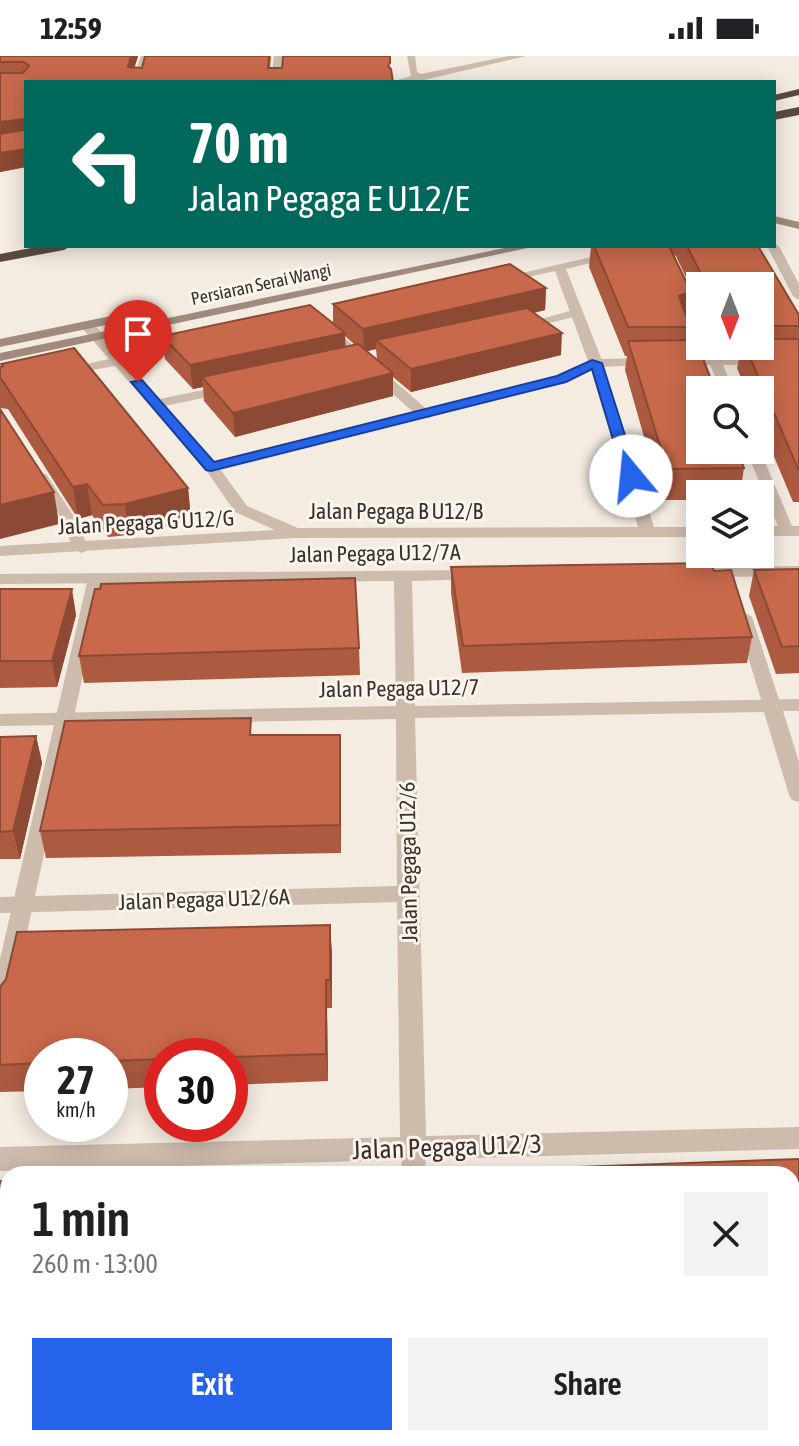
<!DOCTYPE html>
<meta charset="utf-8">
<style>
body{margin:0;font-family:"Asap Condensed",sans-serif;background:#f2f2f2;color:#202124;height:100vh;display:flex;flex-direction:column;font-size:30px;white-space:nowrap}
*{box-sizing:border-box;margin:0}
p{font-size:26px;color:#757577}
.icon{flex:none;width:44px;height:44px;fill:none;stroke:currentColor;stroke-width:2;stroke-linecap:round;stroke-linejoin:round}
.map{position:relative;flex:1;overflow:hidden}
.drawer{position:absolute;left:0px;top:1110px;width:800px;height:280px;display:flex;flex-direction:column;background:#fff;border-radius:24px 24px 0 0;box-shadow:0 4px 20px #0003}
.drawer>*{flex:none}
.hud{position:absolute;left:24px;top:24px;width:752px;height:168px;border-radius:0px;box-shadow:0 4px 20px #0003;background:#00695c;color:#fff;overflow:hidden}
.needle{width:52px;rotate:180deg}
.buttons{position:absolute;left:686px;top:216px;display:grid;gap:16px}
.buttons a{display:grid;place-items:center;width:88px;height:88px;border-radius:0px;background:#fff;box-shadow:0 4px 20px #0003;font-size:40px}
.speed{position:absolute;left:24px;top:982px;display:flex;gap:16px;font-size:40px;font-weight:700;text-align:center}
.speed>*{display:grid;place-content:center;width:104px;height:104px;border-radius:50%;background:#fff;box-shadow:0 4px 20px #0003;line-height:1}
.speed small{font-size:20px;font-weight:400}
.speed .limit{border:12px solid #d22;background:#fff;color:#111}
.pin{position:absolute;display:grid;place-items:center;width:68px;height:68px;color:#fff;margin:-82px -34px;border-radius:50% 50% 50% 0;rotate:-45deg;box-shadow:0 0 8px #0007}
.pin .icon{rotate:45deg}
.me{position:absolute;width:88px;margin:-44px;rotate:343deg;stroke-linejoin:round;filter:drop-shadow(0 0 6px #0008)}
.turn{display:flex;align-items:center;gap:28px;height:168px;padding:0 32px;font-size:36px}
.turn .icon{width:104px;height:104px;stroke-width:2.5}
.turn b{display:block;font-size:56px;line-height:68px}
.round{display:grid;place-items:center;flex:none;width:84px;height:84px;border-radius:0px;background:#f2f2f2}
.head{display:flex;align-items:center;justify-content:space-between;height:136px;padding:0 32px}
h1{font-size:48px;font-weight:600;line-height:60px}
.primary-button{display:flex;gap:16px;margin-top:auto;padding:16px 32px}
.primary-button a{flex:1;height:92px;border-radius:0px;background:#2563eb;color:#fff;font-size:32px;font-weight:600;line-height:92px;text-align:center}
.primary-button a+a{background:#f2f2f2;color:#202124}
.status{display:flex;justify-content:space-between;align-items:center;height:56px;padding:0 40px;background:#fff;direction:ltr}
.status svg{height:22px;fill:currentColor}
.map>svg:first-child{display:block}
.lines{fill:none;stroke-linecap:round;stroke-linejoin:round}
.lane{fill:#cdbbac;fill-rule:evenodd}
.street{fill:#cdbbac;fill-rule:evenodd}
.secondary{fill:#a18a7d;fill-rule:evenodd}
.highway{fill:#5c4a42;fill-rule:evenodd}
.wall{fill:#ac5a40;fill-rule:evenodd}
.shaded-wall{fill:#8c4a34}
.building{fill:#c8694b;stroke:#8c4a34;stroke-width:2}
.route{fill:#2563eb;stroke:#184099;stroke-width:2}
.labels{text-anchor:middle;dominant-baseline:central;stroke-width:6;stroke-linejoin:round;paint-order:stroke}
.far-street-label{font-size:18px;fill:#3b302b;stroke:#fbf5ee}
.street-label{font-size:22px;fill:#3b302b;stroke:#fbf5ee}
.near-street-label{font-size:26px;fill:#3b302b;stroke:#fbf5ee}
</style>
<div class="status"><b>12:59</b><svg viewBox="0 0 49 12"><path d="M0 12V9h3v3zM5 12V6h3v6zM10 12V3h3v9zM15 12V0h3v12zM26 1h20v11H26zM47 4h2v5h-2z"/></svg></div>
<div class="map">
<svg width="799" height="1390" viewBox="0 0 799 1390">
<rect width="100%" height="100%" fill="#f4ebe1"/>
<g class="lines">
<g class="lane">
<path d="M676,225L686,227L700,259V276L694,272L674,227Z"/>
<path d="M577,253L583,257L581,259L522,274L516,270Z"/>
<path d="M324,271H332L430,356V362H420L324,277Z"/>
<path d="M702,290H714L719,302L799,301V309H723L733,334H721L710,309L682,310L676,306L682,302H707Z"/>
<path d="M648,302L654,306L652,309L596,311L590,307L596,303Z"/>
<path d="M227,329L232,330V336L155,352L149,348L155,344Z"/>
<path d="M746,394H760L794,475L792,478H782L780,475Z"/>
<path d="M41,417L46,418L73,459L89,492L86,495L81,497L73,492L59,459L34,421Z"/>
<path d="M96,517L104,522L11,950L8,956L0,959V903L88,522Z"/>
<path d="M744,556L752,561L781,650L778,654H766L763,650L736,561Z"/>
<path d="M413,1082L421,1085L425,1092L426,1118H402L401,1092L405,1085Z"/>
<path d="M415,1382H443L444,1390H416Z"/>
</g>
<g class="street">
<path d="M141,0H149L142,26H132Z"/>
<path d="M274,0H282L281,26H271Z"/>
<path d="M407,0H415L417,16L421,18L509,0H526L420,25L391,26L411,20Z"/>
<path d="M774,187L779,190L799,228V244L793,240L767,190H774Z"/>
<path d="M638,190H661L566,213L603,307L654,471H700V481L295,482L0,500V490L275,474L235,456L206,414L115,310L59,320V314L109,303L82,272V266H92L121,300L194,286V292L128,307L214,405L557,320L588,305L555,215L498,228L492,224ZM591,314L638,471L298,472L247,450L220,413L567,326Z"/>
<rect x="760" y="470" width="39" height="10"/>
<path d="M799,510V520L707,521L698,516L707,511Z"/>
<path d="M479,514L485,515L488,519L485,523L412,525L415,650L799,643V655H783L799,706V746L792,744L789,739L764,656L415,662L426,1080L799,1071V1093L0,1115V1091L400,1081L397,846L0,857V841L397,830L396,663L0,670V658L396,650L394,525L0,528V518Z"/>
</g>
<g class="secondary">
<path d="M774,160L799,166V173L774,167Z"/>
<path d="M514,190H537L0,305V297Z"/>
<path d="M125,257L130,258V264L0,291V283Z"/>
</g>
<g class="highway">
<path d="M799,33V39L774,45V39Z"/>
<path d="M799,51V59L774,64V56Z"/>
<path d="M41,190H71L64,194L0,206V198Z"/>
</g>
</g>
<g class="wall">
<path d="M0,0H138L134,12H142L145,0H271L270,12H390L26,26V111L0,116Z"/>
<path d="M591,190H758L799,259V446H793L760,367V334H746L737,312L740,299H732L728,290H760V230H700V252L676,200L673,198L691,236L687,262L690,271L689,284L744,412L740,438H700V444H662L625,314L627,300H625L589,211Z"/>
<path d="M546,232L545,254L534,257L561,299L411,336L393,321V340L235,381L204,345L203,331L193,333L165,303L162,280L333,268V248ZM345,280L355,289L345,291ZM376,293L377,303L366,295Z"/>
<path d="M1,308L188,432L191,463L129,479L108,481L92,459L78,463L8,353L0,352V311L2,310Z"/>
<path d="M451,511L714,515L752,581L747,607L462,617L451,537Z"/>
<path d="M799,513V617L776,618L749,540L754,514Z"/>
<path d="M0,533L76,559L57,631L0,632Z"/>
<path d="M359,592L360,619L84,627L79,600Z"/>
<path d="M252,679L341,706V797L46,802L40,775Z"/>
<path d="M36,680L42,707L20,803H0V681Z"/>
<path d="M332,896V952H327L328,1025L230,1029V1000H162V1031L110,1033V1000H42V1035L0,1036V931Z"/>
<path d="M799,1103V1365H792V1118L440,1117Z"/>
<path d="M0,1125H8V1382H308L94,1390H0Z"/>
</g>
<g class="shaded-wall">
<path d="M131,0H138L130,26L128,11Z"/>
<path d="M25,63L26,81L0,84V66Z"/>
<path d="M26,93V111L0,116V97Z"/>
<path d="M546,232L545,254L385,291L376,284V293L364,296L363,273Z"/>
<path d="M691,236L687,263L679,240Z"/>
<path d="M345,277L346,300L202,321L203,331L193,333L190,309Z"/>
<path d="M562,277L561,299L411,336V313Z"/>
<path d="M393,317V340L235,381L233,357Z"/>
<path d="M87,428L92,459L78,463L73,431Z"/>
<path d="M188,432L191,463L129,479L125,448Z"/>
<path d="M54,436L59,468L0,483V449Z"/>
<path d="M72,533L76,559L57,631L52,605Z"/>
<path d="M340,679L341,706V797L340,769Z"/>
<path d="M36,680L42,707L20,803L13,775Z"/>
<path d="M330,869L332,896V952L330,924Z"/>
<path d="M326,924L327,952L328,1025L326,998Z"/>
</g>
<g class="building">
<path d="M0,0H131L128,11L142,12L145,0H269L268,12H282L283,0H390V7L388,10L391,13L393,26H26V93L0,97V78L24,74L25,63L0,66V17H23L29,10L24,6H0Z"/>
<path d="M594,190H669L691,236L679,240L690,271H628Z"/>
<path d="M687,190H758L799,259V270H760V230H719L717,226L707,230Z"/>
<path d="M510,208L546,232L363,273L333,248Z"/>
<path d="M310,249L345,277L190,309L162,280Z"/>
<path d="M527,252L562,277L411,313L376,284Z"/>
<path d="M760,283H799V415L745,290H760Z"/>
<path d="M696,284L715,334H700V394H737L744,412L667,413L628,285Z"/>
<path d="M358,288L393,317L233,357L202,321Z"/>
<path d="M74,292L188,432L125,448L103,449L87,428L73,431L2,324L0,323V311L3,310L1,308Z"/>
<path d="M0,353L54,436L0,449Z"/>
<path d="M711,507L714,515L731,514L752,581L463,590L451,511Z"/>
<path d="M799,513V590L782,591L754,514Z"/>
<path d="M355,522L359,592L79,600L95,533H100L101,528Z"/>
<path d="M0,533H72L52,605H0Z"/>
<path d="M251,662L250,679H340V769L40,775L65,665Z"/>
<path d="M36,680L13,775L0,776V681Z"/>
<path d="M330,869V924H326V998L230,1001L162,1000V1003L110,1005V1000H42V1007L0,1009V931L6,923L17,876Z"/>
<path d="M799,1103V1334H792V1118H379Z"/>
<rect x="0" y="1125" width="8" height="237"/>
</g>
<path class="route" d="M592,304L602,307L638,420L636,423L631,424L624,420L592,313L566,326L211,415L206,414L131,326L142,324L214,406L557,320Z"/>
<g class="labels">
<g class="far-street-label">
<text transform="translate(261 228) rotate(-12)">Persiaran Serai Wangi</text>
</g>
<g class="street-label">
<text x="396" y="455">Jalan Pegaga B U12/B</text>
<text transform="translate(146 466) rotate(-3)">Jalan Pegaga G U12/G</text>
<text transform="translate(375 497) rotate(-1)">Jalan Pegaga U12/7A</text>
<text transform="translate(399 632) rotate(-1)">Jalan Pegaga U12/7</text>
<text transform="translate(408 806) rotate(-91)">Jalan Pegaga U12/6</text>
<text transform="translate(204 843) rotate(-2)">Jalan Pegaga U12/6A</text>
</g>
<g class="near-street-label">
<text transform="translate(447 1091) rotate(-2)">Jalan Pegaga U12/3</text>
</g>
</g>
</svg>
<div class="buttons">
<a><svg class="needle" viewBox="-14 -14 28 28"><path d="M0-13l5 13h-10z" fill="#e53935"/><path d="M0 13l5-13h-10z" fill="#757577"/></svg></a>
<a><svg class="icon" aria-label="search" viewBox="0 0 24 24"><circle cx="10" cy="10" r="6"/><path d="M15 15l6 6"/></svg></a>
<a><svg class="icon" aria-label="layers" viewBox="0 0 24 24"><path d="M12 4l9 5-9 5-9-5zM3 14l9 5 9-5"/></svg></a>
</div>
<div class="speed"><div>27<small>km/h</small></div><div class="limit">30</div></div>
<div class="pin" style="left:138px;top:326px;background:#d93025"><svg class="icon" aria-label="arrive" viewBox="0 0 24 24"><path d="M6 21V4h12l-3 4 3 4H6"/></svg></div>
<svg class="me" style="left:631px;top:420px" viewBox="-20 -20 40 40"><circle r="19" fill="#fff"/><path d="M0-13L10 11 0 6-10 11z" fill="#2563eb"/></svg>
<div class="hud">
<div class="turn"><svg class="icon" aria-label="left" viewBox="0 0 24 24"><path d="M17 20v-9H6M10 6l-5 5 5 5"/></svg><div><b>70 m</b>Jalan Pegaga E U12/E</div></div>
</div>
<section class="drawer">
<div class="head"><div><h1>1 min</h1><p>260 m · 13:00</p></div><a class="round"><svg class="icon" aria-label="close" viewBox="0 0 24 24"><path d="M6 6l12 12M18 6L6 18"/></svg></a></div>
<div class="primary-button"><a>Exit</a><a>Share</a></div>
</section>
</div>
